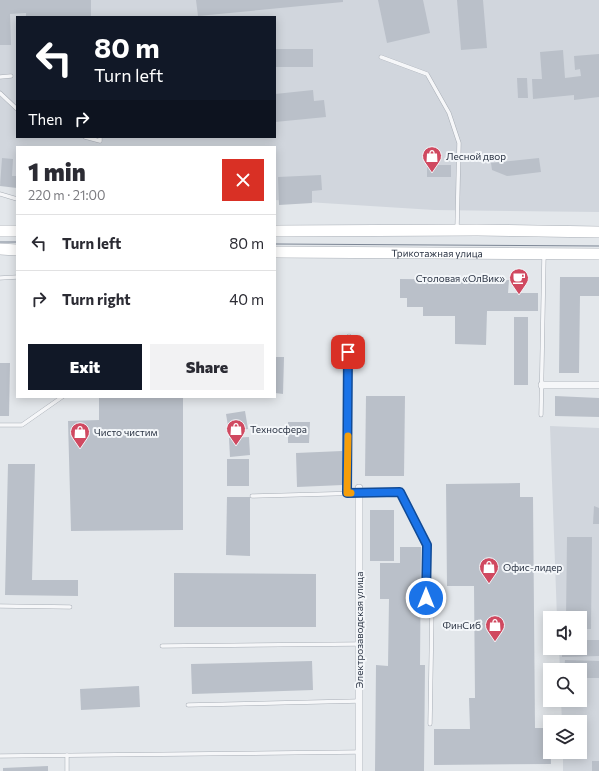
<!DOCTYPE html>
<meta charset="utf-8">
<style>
body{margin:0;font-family:Commissioner,sans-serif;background:#f2f2f3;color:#2b2b33;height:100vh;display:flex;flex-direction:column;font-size:15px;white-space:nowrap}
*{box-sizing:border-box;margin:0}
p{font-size:13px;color:#7c7c81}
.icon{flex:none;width:22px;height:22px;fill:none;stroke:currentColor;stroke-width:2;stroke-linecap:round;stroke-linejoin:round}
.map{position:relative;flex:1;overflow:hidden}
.panel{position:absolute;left:16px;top:146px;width:260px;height:252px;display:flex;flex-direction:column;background:#fff;border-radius:0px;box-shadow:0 2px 10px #0003}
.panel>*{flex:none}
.top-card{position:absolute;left:16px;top:16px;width:260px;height:122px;border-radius:0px;box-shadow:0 2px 10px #0003;background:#111827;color:#fff;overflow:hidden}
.tools{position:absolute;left:543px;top:611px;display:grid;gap:8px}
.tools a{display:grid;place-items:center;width:44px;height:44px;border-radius:0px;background:#fff;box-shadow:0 2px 10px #0003;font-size:20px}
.pin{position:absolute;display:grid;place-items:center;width:34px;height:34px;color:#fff;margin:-17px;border-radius:8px;box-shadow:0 2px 6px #0006}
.me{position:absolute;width:44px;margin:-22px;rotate:0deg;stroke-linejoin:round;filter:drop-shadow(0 0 3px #0008)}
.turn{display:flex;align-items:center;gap:14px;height:84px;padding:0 12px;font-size:18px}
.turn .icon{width:52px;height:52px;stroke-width:2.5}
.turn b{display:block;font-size:28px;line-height:34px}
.then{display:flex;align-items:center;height:38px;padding:0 12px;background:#0003;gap:8px;font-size:15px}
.round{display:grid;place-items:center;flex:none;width:42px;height:42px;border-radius:0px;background:#f2f2f3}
.head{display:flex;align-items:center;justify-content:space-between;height:68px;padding:0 12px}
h1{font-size:24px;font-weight:800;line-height:30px}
.button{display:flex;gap:8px;margin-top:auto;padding:8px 12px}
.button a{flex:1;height:46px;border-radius:0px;background:#111827;color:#fff;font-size:16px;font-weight:800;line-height:46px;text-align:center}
.button a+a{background:#f2f2f3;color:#2b2b33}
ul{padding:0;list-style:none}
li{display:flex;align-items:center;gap:12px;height:56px;padding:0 12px;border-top:1px solid #e1e1e2}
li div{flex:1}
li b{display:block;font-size:15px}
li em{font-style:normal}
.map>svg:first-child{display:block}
.built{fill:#d1d6dd;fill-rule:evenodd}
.building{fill:#bac0c9}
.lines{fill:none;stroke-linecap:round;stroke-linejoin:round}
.service-casing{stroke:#a8aeb6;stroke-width:4.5}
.minor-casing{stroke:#a8aeb6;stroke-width:8}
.secondary-casing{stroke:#a8aeb6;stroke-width:12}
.service{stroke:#f6f7f9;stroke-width:3.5}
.minor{stroke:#f6f7f9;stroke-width:7}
.secondary{stroke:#fff;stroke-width:11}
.tram{stroke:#7c8695;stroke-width:1}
.route-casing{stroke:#114b97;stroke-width:10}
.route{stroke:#1a73e8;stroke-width:7}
.slow{stroke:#f59e0b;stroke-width:7}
.labels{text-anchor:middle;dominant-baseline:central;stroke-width:4;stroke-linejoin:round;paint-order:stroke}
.poi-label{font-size:10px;fill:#2b3444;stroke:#f3f6f9;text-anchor:start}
.street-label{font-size:10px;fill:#2b3444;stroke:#f3f6f9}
</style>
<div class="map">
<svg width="599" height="771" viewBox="0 0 599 771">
<rect width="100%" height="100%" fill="#e3e7eb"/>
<g class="built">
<path d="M0,0H599V212L434,210L275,200V147H17V184L0,183ZM17,17H275V137H17Z"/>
<path d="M550,426L599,428V771H563V752H580V722H562L561,700H580V670H560L559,648H580V618H557Z"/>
</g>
<g class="building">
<path d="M0,0H91V17H26V13L10,14L11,45H0Z"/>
<path d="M196,0H343V2L198,16Z"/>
<path d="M378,0H423L430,33L387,43Z"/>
<path d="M457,0H483L487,48L461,50Z"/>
<rect x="275" y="49" width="38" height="18"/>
<path d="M563,50L565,78L581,76L580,69L575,70L574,56L599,54V97L574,100V95L533,99L532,79H542L540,52Z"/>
<path d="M517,78H527L528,98H518Z"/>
<path d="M313,90L314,101L324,100L326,117L275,122V94Z"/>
<path d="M2,158L13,159L12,176H17V188L0,186Z"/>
<path d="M539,158L541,172L507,176L492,170L491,163Z"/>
<rect x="427" y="165" width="24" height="12"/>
<path d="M321,175L322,190L312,191V203L279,205L278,177Z"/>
<path d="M560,277H599V296H580L579,373H559Z"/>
<path d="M400,279L509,280L508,293H538V311H487L486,345L455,344V316H423V307H407V298H400Z"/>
<rect x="514" y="317" width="14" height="68"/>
<path d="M275,357H284L283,394L275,393Z"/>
<path d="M0,363H10L9,416H0Z"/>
<path d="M366,396H405L404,476H365Z"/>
<path d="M555,396L599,398V417L555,416Z"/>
<path d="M99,397H183V530L71,531L68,421L99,420Z"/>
<path d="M245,411L248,429L229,432L226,414Z"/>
<path d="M288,422H310L309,443H288Z"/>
<path d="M249,437L250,455L230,457L229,438Z"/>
<path d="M342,451L343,485L297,487L296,453Z"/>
<rect x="227" y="459" width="22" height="27"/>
<path d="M8,464H35L32,580H78V596L5,595Z"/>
<path d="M520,483V497H533L535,728H550L551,764L434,765V729H470L469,698H475L474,586H447L446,484Z"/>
<path d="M227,497H250V556L226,555Z"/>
<path d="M594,506L599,508V524H593Z"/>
<rect x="370" y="510" width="24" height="51"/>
<path d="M567,537H592L591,629H580V618H566Z"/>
<path d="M400,547H421L420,665H425L424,771H375L376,665L388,666L389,599H380V563H400Z"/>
<path d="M174,573L316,574V627H174Z"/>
<path d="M580,640H599V656L562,657V648H580Z"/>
<path d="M565,660L599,661V678H580V670H564Z"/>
<path d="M312,661L313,690L192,694L191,664Z"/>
<path d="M139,686L140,707L81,710L80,689Z"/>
<rect x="592" y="761" width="7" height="10"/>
<path d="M48,766V771H3V768Z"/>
</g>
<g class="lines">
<defs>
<g id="service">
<path d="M381,57L427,74L449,113L459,143L457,229"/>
<path d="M0,77L11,76"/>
<path d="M0,93L17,109"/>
<path d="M85,137L100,141V137"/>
<path d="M0,194L17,199"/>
<path d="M0,278L17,277"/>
<path d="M541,415L544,255"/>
<path d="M0,425H22L62,397"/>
<path d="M347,493L349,336"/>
<path d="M252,496L400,492L427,545L426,598L432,608L430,724"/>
<path d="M0,606L70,607"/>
<path d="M162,646L359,644"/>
<path d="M188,705L359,701"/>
<path d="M0,756L359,752"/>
<path d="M67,771V755"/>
</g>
<g id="minor">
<path d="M542,385H599"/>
<path d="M359,488V771"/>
</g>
<g id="secondary">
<path d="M0,231H17"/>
<path d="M275,231L477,230L599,232"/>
<path d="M0,249L17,250"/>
<path id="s1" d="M275,252L599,254"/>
</g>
</defs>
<use href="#service" class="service-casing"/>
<use href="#minor" class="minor-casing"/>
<use href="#secondary" class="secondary-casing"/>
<use href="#service" class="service"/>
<use href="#minor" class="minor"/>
<use href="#secondary" class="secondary"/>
<g class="tram">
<path d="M0,242H17"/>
<path d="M275,244L599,246"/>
</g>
</g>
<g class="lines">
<defs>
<path id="route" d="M348,352L347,493L400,492L427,545L426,598"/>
</defs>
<use href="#route" class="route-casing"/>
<use href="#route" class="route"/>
<path class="slow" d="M348,436L347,493H351"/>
</g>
<defs>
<symbol id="shop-pin" viewBox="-11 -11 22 30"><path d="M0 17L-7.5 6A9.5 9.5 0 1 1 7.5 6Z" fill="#d04960" stroke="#f3f6f9"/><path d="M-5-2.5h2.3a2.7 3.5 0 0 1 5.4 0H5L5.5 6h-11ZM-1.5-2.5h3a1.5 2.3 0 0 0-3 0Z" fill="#fff"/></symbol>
<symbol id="cafe-pin" viewBox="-11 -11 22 30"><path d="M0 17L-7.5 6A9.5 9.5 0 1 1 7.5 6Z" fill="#d04960" stroke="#f3f6f9"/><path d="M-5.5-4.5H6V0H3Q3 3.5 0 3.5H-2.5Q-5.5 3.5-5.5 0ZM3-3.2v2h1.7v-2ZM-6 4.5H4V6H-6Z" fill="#fff"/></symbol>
</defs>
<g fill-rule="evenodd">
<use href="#shop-pin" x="421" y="145" width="22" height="30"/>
<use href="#cafe-pin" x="508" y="267" width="22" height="30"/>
<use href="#shop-pin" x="225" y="418" width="22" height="30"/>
<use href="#shop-pin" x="69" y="421" width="22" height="30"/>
<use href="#shop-pin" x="478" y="556" width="22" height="30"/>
<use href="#shop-pin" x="484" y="614" width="22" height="30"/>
</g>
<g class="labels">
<g class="poi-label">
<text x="446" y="156">Лесной двор</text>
<text x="505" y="278" text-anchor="end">Столовая «ОлВик»</text>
<text x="250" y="429">Техносфера</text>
<text x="94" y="432">Чисто чистим</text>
<text x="503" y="567">Офис-лидер</text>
<text x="481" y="625" text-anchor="end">ФинСиб</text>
</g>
<g class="street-label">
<text stroke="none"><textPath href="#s1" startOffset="162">Трикотажная улица</textPath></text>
<text transform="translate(359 630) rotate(-90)">Электрозаводская улица</text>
</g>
</g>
</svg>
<div class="tools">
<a><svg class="icon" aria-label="sound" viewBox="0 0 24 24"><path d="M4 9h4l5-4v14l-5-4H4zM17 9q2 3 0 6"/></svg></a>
<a><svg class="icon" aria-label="search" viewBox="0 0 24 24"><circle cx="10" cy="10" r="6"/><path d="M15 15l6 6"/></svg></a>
<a><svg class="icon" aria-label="layers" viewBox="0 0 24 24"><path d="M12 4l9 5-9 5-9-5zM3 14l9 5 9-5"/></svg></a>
</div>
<div class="pin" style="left:348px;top:352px;background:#d93025"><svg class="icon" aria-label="arrive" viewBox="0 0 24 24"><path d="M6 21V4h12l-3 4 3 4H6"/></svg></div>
<svg class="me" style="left:426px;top:598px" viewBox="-20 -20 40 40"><circle r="17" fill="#1a73e8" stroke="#fff" stroke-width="3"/><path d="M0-11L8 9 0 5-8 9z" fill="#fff"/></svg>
<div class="top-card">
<div class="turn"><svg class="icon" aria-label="left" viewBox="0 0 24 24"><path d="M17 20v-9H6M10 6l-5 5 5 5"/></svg><div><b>80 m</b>Turn left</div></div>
<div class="then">Then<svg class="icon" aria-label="right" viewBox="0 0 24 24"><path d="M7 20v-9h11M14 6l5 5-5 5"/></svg></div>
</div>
<section class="panel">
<div class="head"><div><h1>1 min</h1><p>220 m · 21:00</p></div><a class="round" style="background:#d93025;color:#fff"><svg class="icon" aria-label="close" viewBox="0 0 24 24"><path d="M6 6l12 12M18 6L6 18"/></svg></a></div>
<ul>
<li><svg class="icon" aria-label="left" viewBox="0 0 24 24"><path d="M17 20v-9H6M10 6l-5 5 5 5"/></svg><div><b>Turn left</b></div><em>80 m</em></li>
<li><svg class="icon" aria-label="right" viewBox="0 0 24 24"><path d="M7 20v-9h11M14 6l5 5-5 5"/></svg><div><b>Turn right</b></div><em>40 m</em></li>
</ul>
<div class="button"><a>Exit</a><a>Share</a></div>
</section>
</div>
